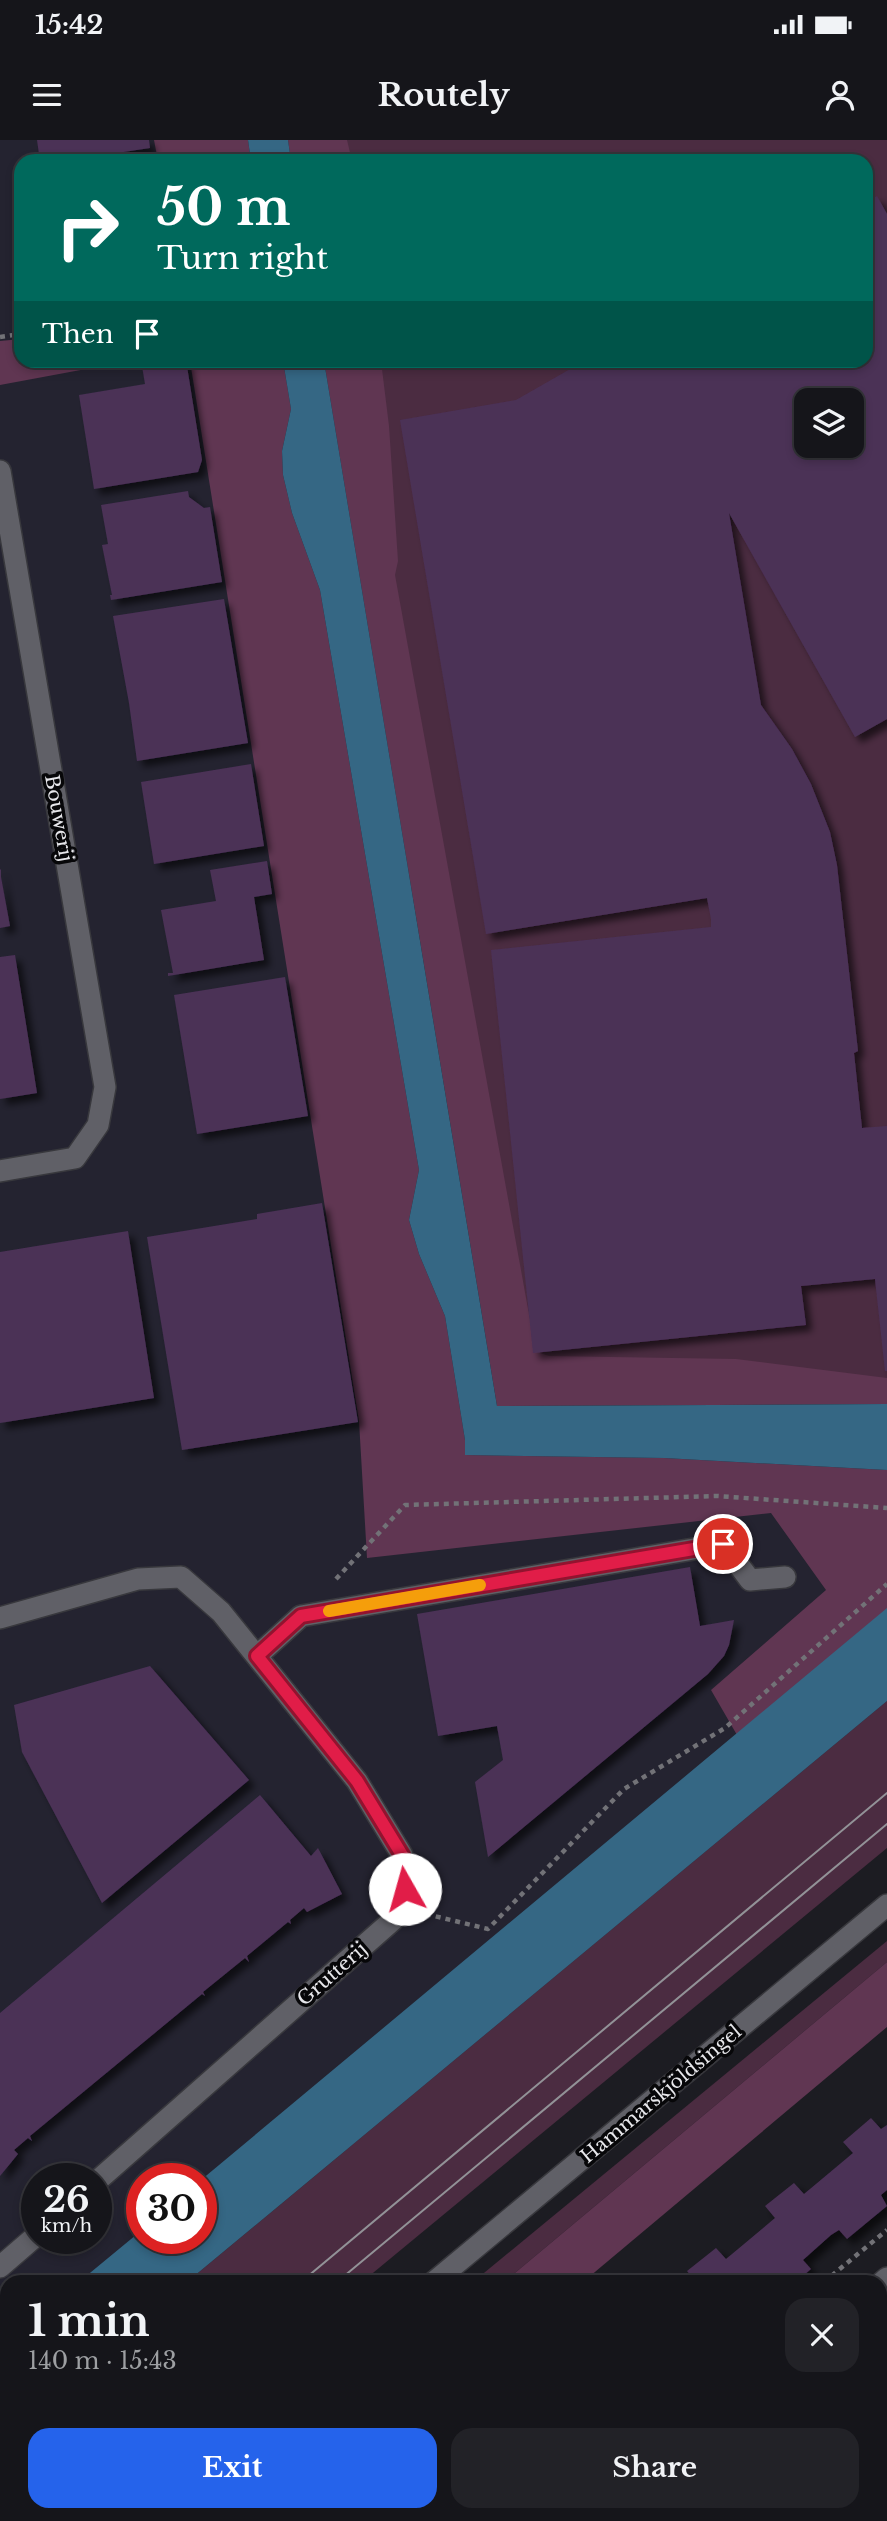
<!DOCTYPE html>
<meta charset="utf-8">
<style>
body{margin:0;font-family:"Libre Baskerville",serif;background:#222227;color:#f1f3f6;height:100vh;display:flex;flex-direction:column;font-size:26px;white-space:nowrap}
*{box-sizing:border-box;margin:0}
p{font-size:23px;color:#9d9fa2}
.icon{flex:none;width:38px;height:38px;fill:none;stroke:currentColor;stroke-width:2;stroke-linecap:round;stroke-linejoin:round}
.map{position:relative;flex:1;overflow:hidden}
.side{position:absolute;left:0px;top:2135px;width:887px;height:247px;display:flex;flex-direction:column;background:#15151a;border-radius:21px 21px 0 0;box-shadow:0 4px 10px #0003,0 0 0 2px #343439}
.side>*{flex:none}
.hud{position:absolute;left:14px;top:14px;width:859px;height:214px;border-radius:21px;box-shadow:0 4px 10px #0003,0 0 0 2px #343439;background:#00695c;color:#fff;overflow:hidden}
.controls{position:absolute;left:794px;top:248px;display:grid;gap:14px}
.controls a{display:grid;place-items:center;width:70px;height:70px;border-radius:14px;background:#15151a;box-shadow:0 4px 10px #0003,0 0 0 2px #343439;font-size:35px}
.speed{position:absolute;left:21px;top:2023px;display:flex;gap:14px;font-size:35px;font-weight:700;text-align:center}
.speed>*{display:grid;place-content:center;width:91px;height:91px;border-radius:50%;background:#15151a;box-shadow:0 4px 10px #0003,0 0 0 2px #343439;line-height:1}
.speed small{font-size:18px;font-weight:400}
.speed .limit{border:10px solid #d22;background:#fff;color:#111}
.pin{position:absolute;display:grid;place-items:center;width:60px;height:60px;color:#fff;margin:-30px;border:4px solid #fff;border-radius:50%;box-shadow:0 2px 7px #0007}
.me{position:absolute;width:77px;margin:-38px;rotate:353deg;stroke-linejoin:round;filter:drop-shadow(0 0 5px #0008)}
.turn{display:flex;align-items:center;gap:24px;height:147px;padding:0 28px;font-size:32px}
.turn .icon{width:91px;height:91px;stroke-width:2.5}
.turn b{display:block;font-size:49px;line-height:60px}
.then{display:flex;align-items:center;height:66px;padding:0 28px;background:#0003;gap:14px;font-size:26px}
.round{display:grid;place-items:center;flex:none;width:74px;height:74px;border-radius:21px;background:#222227}
.head{display:flex;align-items:center;justify-content:space-between;height:119px;padding:0 28px}
h1{font-size:42px;font-weight:800;line-height:52px}
.button{display:flex;gap:14px;margin-top:auto;padding:14px 28px}
.button a{flex:1;height:80px;border-radius:21px;background:#2563eb;color:#fff;font-size:28px;font-weight:800;line-height:80px;text-align:center}
.button a+a{background:#222227;color:#f1f3f6}
.status{display:flex;justify-content:space-between;align-items:center;height:49px;padding:0 35px;background:#15151a;direction:ltr}
.status svg{height:19px;fill:currentColor}
header{display:flex;justify-content:space-between;align-items:center;height:91px;padding:0 28px;background:#15151a;font-size:32px;font-weight:800}
.map>svg:first-child{display:block}
.built{fill:#242330;fill-rule:evenodd}
.green{fill:#4b2c41;fill-rule:evenodd}
.forest{fill:#603652}
.water{fill:#356784}
.building{fill:#4b3157;fill-rule:evenodd;filter:url(#shadow)}
.lines{fill:none;stroke-linecap:round;stroke-linejoin:round}
.minor-casing{stroke:#38383d;stroke-width:24}
.path{stroke:#727277;stroke-width:4.5;stroke-dasharray:5 5;stroke-linecap:butt}
.minor{stroke:#606067;stroke-width:21}
.tram{stroke:#929297;stroke-width:2}
.route-casing{stroke:#92132f;stroke-width:18}
.route{stroke:#e11d48;stroke-width:12}
.slow{stroke:#f59e0b;stroke-width:12}
.labels{text-anchor:middle;dominant-baseline:central;stroke-width:7;stroke-linejoin:round;paint-order:stroke}
.street-label{font-size:19px;fill:#e7e7eb;stroke:#070709}
</style>
<div class="status"><b>15:42</b><svg viewBox="0 0 49 12"><path d="M0 12V9h3v3zM5 12V6h3v6zM10 12V3h3v9zM15 12V0h3v12zM26 1h20v11H26zM47 4h2v5h-2z"/></svg></div>
<header><svg class="icon" aria-label="menu" viewBox="0 0 24 24"><path d="M4 6h16M4 12h16M4 18h16"/></svg>Routely<svg class="icon" aria-label="person" viewBox="0 0 24 24"><circle cx="12" cy="8" r="4"/><path d="M4 21q1-7 8-7t8 7"/></svg></header>
<div class="map">
<svg width="887" height="2381" viewBox="0 0 887 2381">
<defs>
<filter id="shadow"><feDropShadow dx="6" dy="6" stdDeviation="3.5" flood-color="#0009"/></filter>
</defs>
<rect width="100%" height="100%" fill="#1c1c22"/>
<path class="built" d="M0,0H305L308,21H21V220L336,221L488,1284L887,1299V1622L164,2142H7V2255L0,2260ZM37,2039H96V2098H37ZM142,2039H201V2098H142Z"/>
<g class="green">
<path d="M322,0H887V1257L520,1245L353,221L866,220V21H325ZM807,261H852V306H807Z"/>
<path d="M887,1561V1708L362,2142H187Z"/>
<path d="M887,1801V1822L504,2142H473Z"/>
<path d="M7,2291V2375H81L74,2381H0V2297Z"/>
</g>
<g class="forest">
<path d="M154,0H248L251,21H158Z"/>
<path d="M288,0H347L352,21H291Z"/>
<path d="M21,199V220L129,221L0,245V201Z"/>
<path d="M190,221H283L291,269L282,311L283,335L292,373L320,450L419,1030L409,1080L419,1114L445,1176L465,1300V1315L664,1318L887,1330V1469L737,1595L711,1550L826,1450L771,1373L367,1418L359,1281Z"/>
<path d="M324,221H381L389,286L398,421L395,435L534,1202L540,1213L549,1216L736,1219L887,1238V1264L497,1266Z"/>
<path d="M887,1822V1887L583,2142H504Z"/>
<path d="M225,2375H307L299,2381H218Z"/>
</g>
<g class="water">
<path d="M248,0H288L291,21H251Z"/>
<path d="M283,221H324L497,1266L887,1264V1330L664,1318L465,1315V1300L445,1176L419,1114L409,1080L419,1030L320,450L292,373L283,335L282,311L291,269Z"/>
<path d="M887,1468V1561L187,2142H79L142,2090V2098H201V2040Z"/>
<path d="M7,2202V2291L0,2297V2208Z"/>
</g>
<g class="building">
<path d="M37,0H149L150,8L97,16L98,21H40Z"/>
<path d="M877,56L887,74V579L855,597L729,373L761,565L792,609L811,644L830,692L837,725L858,911L854,913L862,988L887,986V1231H885L875,1139L801,1146L806,1185L533,1213L491,810L711,787V779L707,758L486,794L400,280L516,260L586,220H866V62ZM807,261H852V306H807Z"/>
<path d="M141,220H186L202,320L198,332L94,349L79,255L145,244Z"/>
<path d="M188,351L189,357L204,368L210,367L222,442L111,460L110,455H112L102,405L108,404L101,365Z"/>
<path d="M224,459L248,603L137,621L129,563L113,476Z"/>
<path d="M251,624L264,706L154,724L141,642Z"/>
<path d="M267,721L272,754L254,757L264,820L168,836V833H173L161,770L216,761L210,730Z"/>
<path d="M1,729V737L10,786L0,788V730Z"/>
<path d="M15,815L37,953L0,959V817Z"/>
<path d="M285,837L308,976L197,994L174,855Z"/>
<path d="M322,1063L358,1282L182,1310L147,1097L257,1079V1074Z"/>
<path d="M128,1091L154,1258L0,1283V1112Z"/>
<path d="M690,1427L700,1486L734,1480L729,1505L724,1516L708,1534L488,1717L475,1642L503,1620L497,1586L438,1596L417,1474Z"/>
<path d="M150,1526L249,1640L102,1763L22,1612L14,1565Z"/>
<path d="M260,1655L311,1716L318,1708L342,1754L307,1772L304,1768L290,1780L291,1784L288,1782L247,1816L249,1822L245,1818L203,1852L205,1856L202,1854L30,1996L32,2001L28,1998L14,2010L18,2014L0,2036V1873Z"/>
<path d="M871,1978L881,1989L887,1985V2050L881,2055L887,2066L847,2099L839,2090L831,2095L803,2120L811,2129L796,2142H696L687,2131L716,2108L726,2119L750,2099L775,2078L765,2066L794,2043L804,2054L853,2013L843,2002Z"/>
<rect x="880" y="2236" width="7" height="55"/>
<rect x="880" y="2360" width="7" height="14"/>
<path d="M396,2375H410L414,2379L419,2375H498L490,2381H388Z"/>
<rect x="704" y="2375" width="55" height="6"/>
<rect x="809" y="2375" width="13" height="6"/>
</g>
<g class="lines">
<defs>
<g id="minor">
<path d="M0,331L105,947L98,985L75,1018L0,1031"/>
<path d="M0,1478L138,1439L181,1437L221,1472L357,1641L402,1715L405,1749L393,1780L96,2042"/>
<path d="M257,1516L301,1476L723,1404L750,1440L785,1437"/>
<path d="M0,2127L37,2095"/>
<path d="M434,2142L887,1765"/>
<path d="M880,2144L887,2138"/>
<path d="M147,2381L155,2375"/>
<path d="M598,2381L606,2375"/>
</g>
</defs>
<use href="#minor" class="minor-casing"/>
<g class="path">
<path d="M0,197L21,194"/>
<path d="M336,1439L405,1365L717,1356L887,1368"/>
<path d="M426,1774L488,1789L624,1649L725,1588L887,1444"/>
<path d="M824,2142L887,2090"/>
<path d="M880,2211H887"/>
<path d="M880,2357H887"/>
<path d="M639,2375L640,2381"/>
<path d="M536,2381L544,2375"/>
<path d="M679,2381V2375"/>
<path d="M827,2381V2375"/>
</g>
<use href="#minor" class="minor"/>
<g class="tram">
<path d="M301,2142L887,1653"/>
<path d="M337,2142L887,1684"/>
<path d="M15,2381L22,2375"/>
<path d="M50,2381L58,2375"/>
</g>
</g>
<g class="lines">
<defs>
<path id="route" d="M405,1749L402,1715L357,1641L257,1516L301,1476L723,1404"/>
</defs>
<use href="#route" class="route-casing"/>
<use href="#route" class="route"/>
<path class="slow" d="M329,1471L480,1445"/>
</g>
<g class="labels">
<g class="street-label">
<text transform="translate(59 678) rotate(80)">Bouwerij</text>
<text transform="translate(332 1834) rotate(-41)">Grutterij</text>
<text transform="translate(661 1954) rotate(-40)">Hammarskjöldsingel</text>
</g>
</g>
</svg>
<div class="controls">
<a><svg class="icon" aria-label="layers" viewBox="0 0 24 24"><path d="M12 4l9 5-9 5-9-5zM3 14l9 5 9-5"/></svg></a>
</div>
<div class="speed"><div>26<small>km/h</small></div><div class="limit">30</div></div>
<div class="pin" style="left:723px;top:1404px;background:#d93025"><svg class="icon" aria-label="arrive" viewBox="0 0 24 24"><path d="M6 21V4h12l-3 4 3 4H6"/></svg></div>
<svg class="me" style="left:405px;top:1749px" viewBox="-20 -20 40 40"><circle r="19" fill="#fff"/><path d="M0-13L10 11 0 6-10 11z" fill="#e11d48"/></svg>
<div class="hud">
<div class="turn"><svg class="icon" aria-label="right" viewBox="0 0 24 24"><path d="M7 20v-9h11M14 6l5 5-5 5"/></svg><div><b>50 m</b>Turn right</div></div>
<div class="then">Then<svg class="icon" aria-label="arrive" viewBox="0 0 24 24"><path d="M6 21V4h12l-3 4 3 4H6"/></svg></div>
</div>
<section class="side">
<div class="head"><div><h1>1 min</h1><p>140 m · 15:43</p></div><a class="round"><svg class="icon" aria-label="close" viewBox="0 0 24 24"><path d="M6 6l12 12M18 6L6 18"/></svg></a></div>
<div class="button"><a>Exit</a><a>Share</a></div>
</section>
</div>
